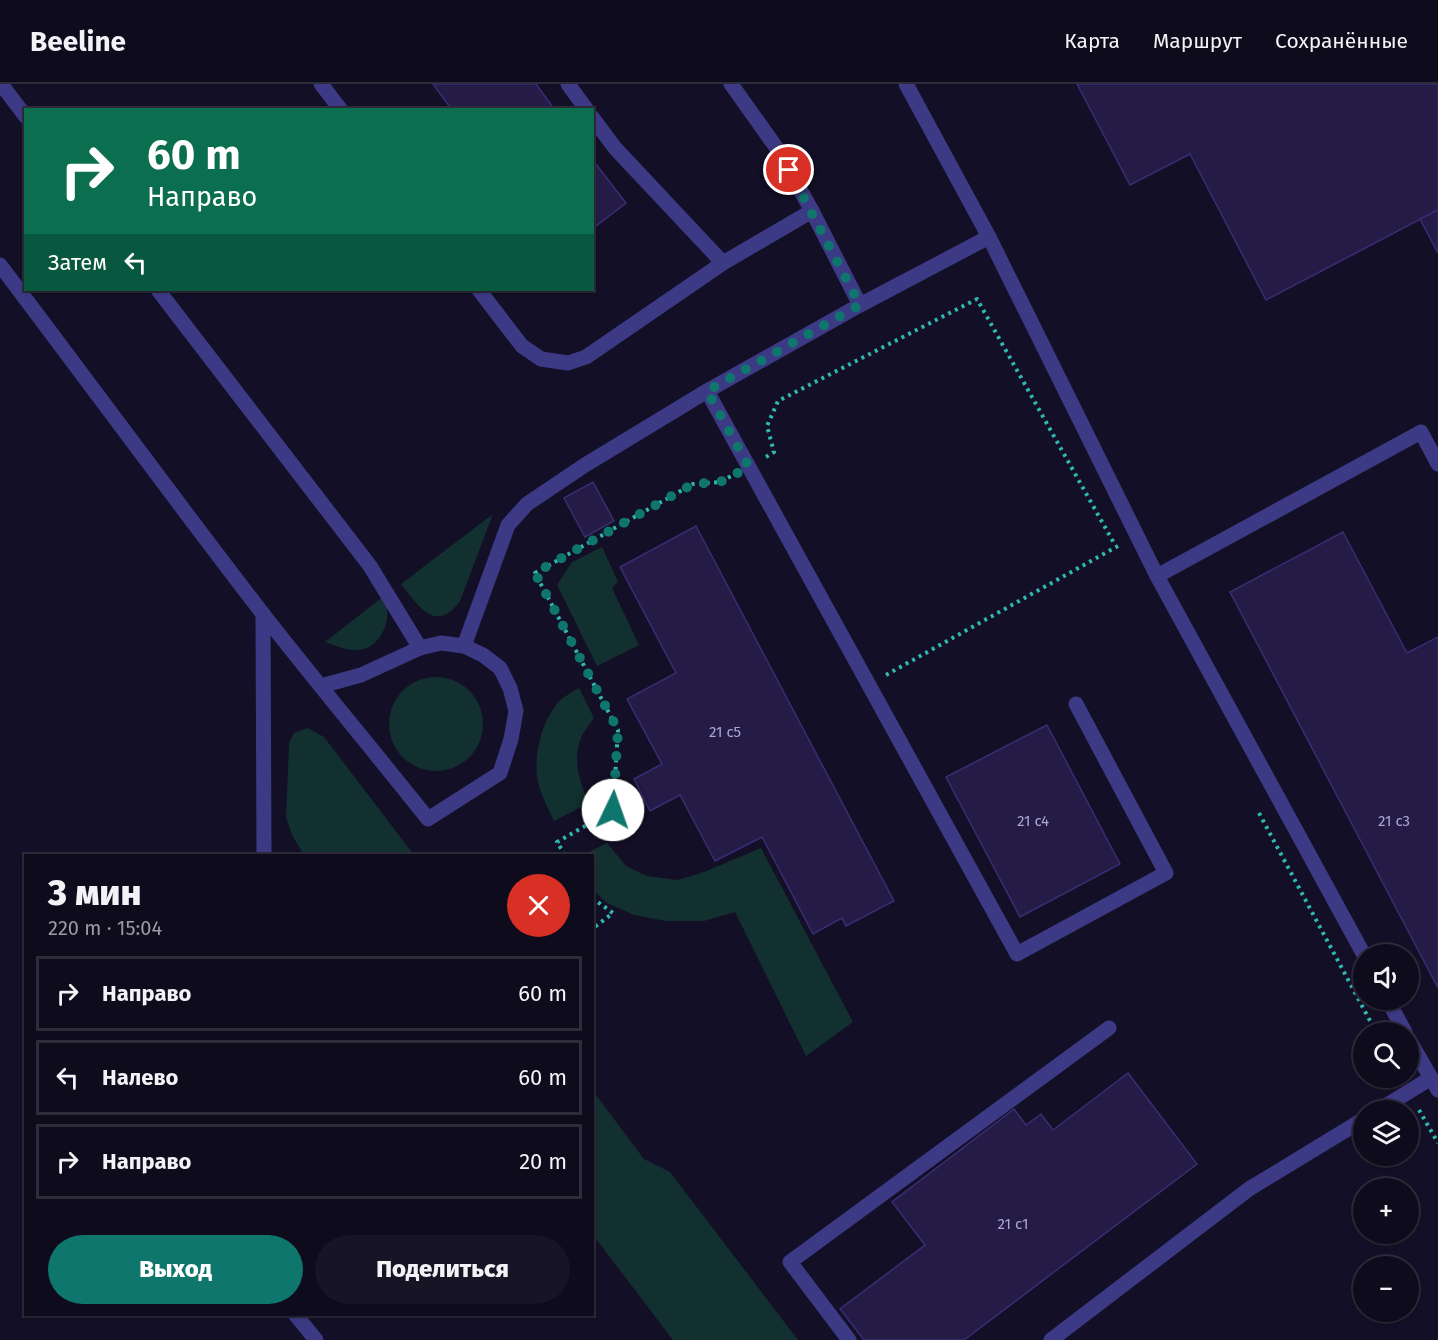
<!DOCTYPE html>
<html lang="ru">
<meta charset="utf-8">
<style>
body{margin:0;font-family:"Fira Sans",sans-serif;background:#171425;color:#f1f3f6;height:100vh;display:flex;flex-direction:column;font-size:22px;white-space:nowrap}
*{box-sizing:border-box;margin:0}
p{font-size:20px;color:#9b9ba3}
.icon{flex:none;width:33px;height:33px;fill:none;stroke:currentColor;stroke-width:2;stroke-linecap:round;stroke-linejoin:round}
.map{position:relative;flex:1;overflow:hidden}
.panel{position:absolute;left:24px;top:770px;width:570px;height:462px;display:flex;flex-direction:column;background:#0e0b1c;border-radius:0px;box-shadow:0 2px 4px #0004,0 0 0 2px #2e2b3b}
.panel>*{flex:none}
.top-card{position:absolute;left:24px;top:24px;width:570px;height:183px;border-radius:0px;box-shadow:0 2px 4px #0004,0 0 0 2px #2e2b3b;background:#0b6e4f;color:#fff;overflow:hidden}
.buttons{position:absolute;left:1353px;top:860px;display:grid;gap:12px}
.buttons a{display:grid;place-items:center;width:66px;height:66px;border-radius:50%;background:#0e0b1c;box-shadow:0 2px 4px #0004,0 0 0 2px #2e2b3b;font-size:30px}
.pin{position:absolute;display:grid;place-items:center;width:51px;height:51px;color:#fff;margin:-26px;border:3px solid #fff;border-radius:50%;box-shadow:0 2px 6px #0007}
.me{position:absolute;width:66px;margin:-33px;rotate:3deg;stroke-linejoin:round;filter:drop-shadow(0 0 4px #0008)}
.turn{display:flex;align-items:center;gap:21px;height:126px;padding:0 24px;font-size:27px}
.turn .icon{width:78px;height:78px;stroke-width:2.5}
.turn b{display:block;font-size:42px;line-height:51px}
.then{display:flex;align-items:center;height:57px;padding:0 24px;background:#0003;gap:12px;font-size:22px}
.round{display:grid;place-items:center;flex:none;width:63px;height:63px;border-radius:32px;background:#171425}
.head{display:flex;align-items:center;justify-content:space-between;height:102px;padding:0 24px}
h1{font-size:36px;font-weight:800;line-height:45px}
.primary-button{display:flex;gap:12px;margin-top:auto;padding:12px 24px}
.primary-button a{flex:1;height:69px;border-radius:36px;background:#0f766e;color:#fff;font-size:24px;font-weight:800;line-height:69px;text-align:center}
.primary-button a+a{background:#171425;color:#f1f3f6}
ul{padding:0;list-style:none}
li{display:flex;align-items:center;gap:18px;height:75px;margin:0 12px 9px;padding:0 12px;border:3px solid #2e2b3b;border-radius:0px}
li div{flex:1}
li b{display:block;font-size:22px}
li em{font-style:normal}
header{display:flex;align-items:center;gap:36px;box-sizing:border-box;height:84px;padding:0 30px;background:#0e0b1c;border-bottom:2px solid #2e2b3b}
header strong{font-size:28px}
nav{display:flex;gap:33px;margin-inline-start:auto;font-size:21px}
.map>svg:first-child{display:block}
.green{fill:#12302f}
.building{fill:#241b47;stroke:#3b2d73;stroke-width:1.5}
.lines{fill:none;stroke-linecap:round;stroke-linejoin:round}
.path{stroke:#2fb8b0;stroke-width:4;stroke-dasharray:3 4.5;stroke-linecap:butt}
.minor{stroke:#3d3a85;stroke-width:15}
.route{stroke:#0f766e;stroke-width:10;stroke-dasharray:0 18}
.labels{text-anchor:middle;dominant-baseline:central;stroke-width:6;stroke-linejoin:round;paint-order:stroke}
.number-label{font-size:15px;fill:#aca6d1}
</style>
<header>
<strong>Beeline</strong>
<nav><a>Карта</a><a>Маршрут</a><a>Сохранённые</a></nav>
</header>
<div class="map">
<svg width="1438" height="1256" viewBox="0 0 1438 1256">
<rect width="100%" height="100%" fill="#130f26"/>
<g class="green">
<path d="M493,430L460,517C436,550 419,523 401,500Z"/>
<path d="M602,463L618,498L612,504L639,561L597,582L557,501L572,478Z"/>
<path d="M384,512C385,517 387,522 387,526C389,545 375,568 354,566C345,566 334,561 325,558Z"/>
<circle cx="436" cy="640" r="47"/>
<path d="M579,604L594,634C590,640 584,647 581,654C572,676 580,699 589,719L554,737C548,724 541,711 538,698C533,673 541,640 556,621C561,614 571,609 579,604Z"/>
<path d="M308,644L324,653L414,771H304L292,751L286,733L289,659L294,649Z"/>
<path d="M607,759L626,782L647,792L678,796L704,788L761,764L853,938L806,972L735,828L704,837H666L634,831L607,819L593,806L592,771H583Z"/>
<path d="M593,1007L644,1075L670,1088L798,1256H673L593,1151Z"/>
</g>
<g class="building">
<path d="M433,0H536L555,26H452Z"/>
<path d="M1077,0H1438V126L1266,216L1190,70L1130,101Z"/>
<path d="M592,75L626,119L592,145Z"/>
<path d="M1438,126V169L1420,135Z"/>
<path d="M593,398L614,437L585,453L564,414Z"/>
<path d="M696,442L894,817L846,842L842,834L813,850L762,753L715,777L680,711L650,727L634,695L662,680L627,615L676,589L620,483Z"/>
<path d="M1343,448L1407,569L1438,553V904L1230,508Z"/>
<path d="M1047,641L1120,780L1020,833L946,693Z"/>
<path d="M1128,989L1197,1080L964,1256H864L840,1225L925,1161L892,1118L1014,1025L1026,1041L1041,1030L1053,1046Z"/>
</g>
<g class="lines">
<g class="path">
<path d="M766,373L774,368L767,342L778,317L977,215L1115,461"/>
<path d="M886,591L1118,462"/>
<path d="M1259,729L1376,948"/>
<path d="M565,771L557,758L613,726L618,646L535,489L693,400L720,398L731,392"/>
<path d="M592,814L613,829L592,845"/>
<path d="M1419,1026L1438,1059"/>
</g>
<g class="minor">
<path d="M1,0L26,33"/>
<path d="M321,0L341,26"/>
<path d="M568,0L587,26"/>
<path d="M731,0L778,66L812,127"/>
<path d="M592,33L615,64L723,179"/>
<path d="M989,153L1157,492L1364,871"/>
<path d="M0,181C88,297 174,415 263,530C317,599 373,666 428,735L500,689L511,655L516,627L510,604L500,584L483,571L464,562L441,559L420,564L361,591L321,602"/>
<path d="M158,206L370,482L420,564"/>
<path d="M479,206L522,262L541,275L568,279L586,273L723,179L812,127L860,221"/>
<path d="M707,307L1017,870L1166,789L1076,620"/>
<path d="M1157,492L1421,348L1438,380"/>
<path d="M263,530L264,771"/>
<path d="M464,562L508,441L527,420L585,381L707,307L860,221L989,153L906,0"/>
<path d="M1387,915L1405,948"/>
<path d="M1408,954L1438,1006"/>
<path d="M1379,1026L1431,994"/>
<path d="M295,1230L316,1256"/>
<path d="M849,1256L790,1178L1109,944"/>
<path d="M1051,1256L1249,1105L1364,1035"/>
</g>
</g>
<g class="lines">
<path class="route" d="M613,726L618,646L535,489L693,400L720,398L749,383L707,307L860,221L789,86"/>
</g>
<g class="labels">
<g class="number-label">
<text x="725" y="648">21 с5</text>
<text x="1033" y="737">21 с4</text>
<text x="1394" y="737">21 с3</text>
<text x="1013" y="1140">21 с1</text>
</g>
</g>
</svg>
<div class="buttons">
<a><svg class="icon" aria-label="sound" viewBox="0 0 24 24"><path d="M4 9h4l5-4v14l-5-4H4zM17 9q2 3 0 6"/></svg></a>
<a><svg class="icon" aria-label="search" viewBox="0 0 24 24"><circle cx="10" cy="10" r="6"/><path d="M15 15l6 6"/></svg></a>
<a><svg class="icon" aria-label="layers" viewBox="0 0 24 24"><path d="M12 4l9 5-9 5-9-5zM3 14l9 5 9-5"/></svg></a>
<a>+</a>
<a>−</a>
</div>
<div class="pin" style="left:789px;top:86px;background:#d93025"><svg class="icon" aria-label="arrive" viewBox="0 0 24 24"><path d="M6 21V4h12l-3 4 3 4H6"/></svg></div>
<svg class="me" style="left:613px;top:726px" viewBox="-20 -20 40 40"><circle r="19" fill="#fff"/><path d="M0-13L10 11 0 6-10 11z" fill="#0f766e"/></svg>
<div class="top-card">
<div class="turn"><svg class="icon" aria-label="right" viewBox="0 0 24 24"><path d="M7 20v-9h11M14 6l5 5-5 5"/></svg><div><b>60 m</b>Направо</div></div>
<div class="then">Затем<svg class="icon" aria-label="left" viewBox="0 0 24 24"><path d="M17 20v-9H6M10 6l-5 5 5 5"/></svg></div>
</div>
<section class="panel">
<div class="head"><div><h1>3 мин</h1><p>220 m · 15:04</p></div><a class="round" style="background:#d93025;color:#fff"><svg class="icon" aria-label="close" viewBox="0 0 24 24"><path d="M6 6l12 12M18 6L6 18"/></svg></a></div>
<ul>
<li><svg class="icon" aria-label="right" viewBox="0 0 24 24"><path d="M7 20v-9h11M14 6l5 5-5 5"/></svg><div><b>Направо</b></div><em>60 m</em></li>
<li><svg class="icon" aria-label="left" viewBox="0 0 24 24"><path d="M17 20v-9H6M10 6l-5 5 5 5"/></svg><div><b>Налево</b></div><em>60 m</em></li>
<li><svg class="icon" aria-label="right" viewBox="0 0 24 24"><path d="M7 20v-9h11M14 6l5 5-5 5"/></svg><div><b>Направо</b></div><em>20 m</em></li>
</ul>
<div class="primary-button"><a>Выход</a><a>Поделиться</a></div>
</section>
</div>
